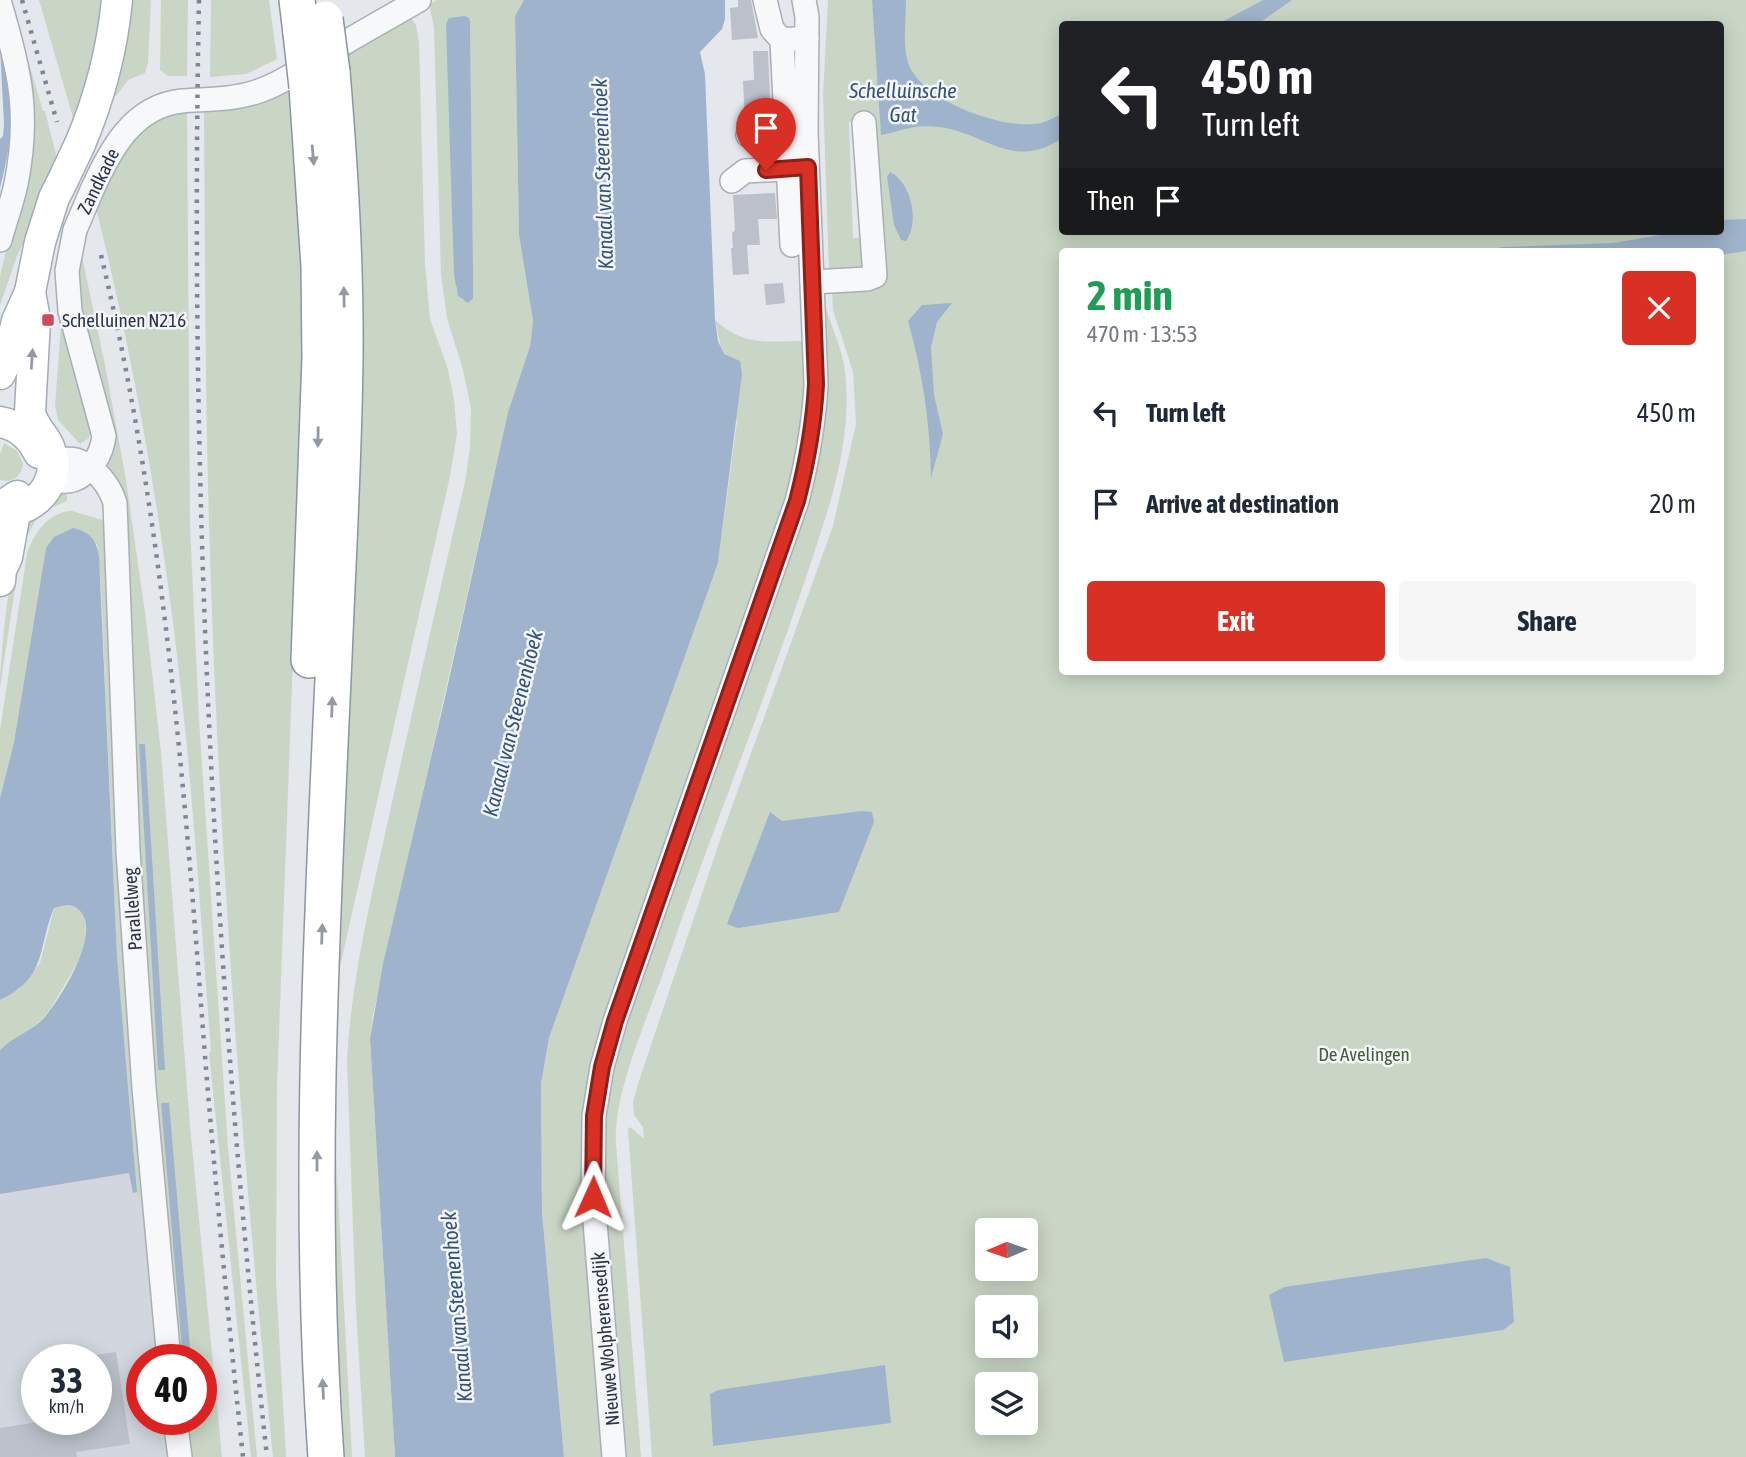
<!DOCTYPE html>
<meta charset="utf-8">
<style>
body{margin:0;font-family:"Asap Condensed",sans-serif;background:#f6f6f7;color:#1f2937;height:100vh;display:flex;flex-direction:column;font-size:26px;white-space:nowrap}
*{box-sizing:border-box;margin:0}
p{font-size:23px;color:#747a83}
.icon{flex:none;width:38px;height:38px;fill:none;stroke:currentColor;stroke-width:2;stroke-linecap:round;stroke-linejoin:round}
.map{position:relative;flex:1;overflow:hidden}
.drawer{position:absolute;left:1059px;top:248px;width:665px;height:427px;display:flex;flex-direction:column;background:#fff;border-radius:7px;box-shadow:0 4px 18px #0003}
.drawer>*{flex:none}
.banner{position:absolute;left:1059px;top:21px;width:665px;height:214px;border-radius:7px;box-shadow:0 4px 18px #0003;background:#202124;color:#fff;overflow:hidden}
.needle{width:46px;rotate:268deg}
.tools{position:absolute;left:975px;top:1218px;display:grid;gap:14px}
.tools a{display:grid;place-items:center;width:63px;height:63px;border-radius:7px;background:#fff;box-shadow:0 4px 18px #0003;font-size:35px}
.speed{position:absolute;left:21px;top:1344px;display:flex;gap:14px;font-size:35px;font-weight:700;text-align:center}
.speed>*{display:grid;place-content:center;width:91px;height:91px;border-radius:50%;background:#fff;box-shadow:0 4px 18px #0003;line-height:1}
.speed small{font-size:18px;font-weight:400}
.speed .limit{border:10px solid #d22;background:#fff;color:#111}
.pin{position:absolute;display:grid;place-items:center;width:60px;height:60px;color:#fff;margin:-72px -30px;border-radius:50% 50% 50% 0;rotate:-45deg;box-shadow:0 0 7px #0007}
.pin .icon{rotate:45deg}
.me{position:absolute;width:77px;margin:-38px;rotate:1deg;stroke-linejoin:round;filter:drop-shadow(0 0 5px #0008)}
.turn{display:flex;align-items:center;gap:24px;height:147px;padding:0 28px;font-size:32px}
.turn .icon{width:91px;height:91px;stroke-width:2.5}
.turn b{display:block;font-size:49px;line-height:60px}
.then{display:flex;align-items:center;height:66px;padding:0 28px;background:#0003;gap:14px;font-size:26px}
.round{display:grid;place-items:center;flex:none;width:74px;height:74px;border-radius:7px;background:#f6f6f7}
.overview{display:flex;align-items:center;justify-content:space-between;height:119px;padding:0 28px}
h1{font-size:42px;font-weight:700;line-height:52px;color:#1e9e55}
.cta{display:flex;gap:14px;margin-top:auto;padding:14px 28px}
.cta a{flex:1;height:80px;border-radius:7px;background:#d93025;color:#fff;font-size:28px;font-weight:700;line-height:80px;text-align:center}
.cta a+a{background:#f6f6f7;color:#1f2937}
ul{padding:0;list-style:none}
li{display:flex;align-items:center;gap:21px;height:91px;padding:0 28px}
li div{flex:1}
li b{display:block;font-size:26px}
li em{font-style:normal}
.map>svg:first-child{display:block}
.built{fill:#d2d6de;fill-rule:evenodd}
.green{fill:#c9d6c5;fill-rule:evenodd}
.water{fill:#9fb4cc}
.building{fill:#bbc0ca}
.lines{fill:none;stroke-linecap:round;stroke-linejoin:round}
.minor-casing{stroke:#a9aeb7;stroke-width:26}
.major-casing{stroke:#a3abb8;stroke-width:33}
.highway-casing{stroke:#8b94a3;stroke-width:38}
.minor{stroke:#f7f8fa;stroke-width:23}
.major{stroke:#fff;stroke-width:30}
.highway{stroke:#fff;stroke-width:35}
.rail{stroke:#7d8696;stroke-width:4.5;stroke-dasharray:3.5 7;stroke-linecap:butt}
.minor-bridge-casing{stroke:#a9aeb7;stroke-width:26;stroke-linecap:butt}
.major-bridge-casing{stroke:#a3abb8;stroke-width:33;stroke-linecap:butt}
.highway-bridge-casing{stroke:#8b94a3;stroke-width:38;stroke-linecap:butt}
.minor-bridge{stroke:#f7f8fa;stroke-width:23}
.major-bridge{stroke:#fff;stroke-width:30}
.highway-bridge{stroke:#fff;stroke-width:35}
.oneway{fill:#959aa2}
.route-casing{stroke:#8d1f18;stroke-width:18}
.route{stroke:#d93025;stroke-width:12}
.poi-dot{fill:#d1495b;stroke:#f4f6f9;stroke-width:2.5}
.labels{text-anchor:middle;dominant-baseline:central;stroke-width:5;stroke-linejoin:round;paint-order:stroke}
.street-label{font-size:19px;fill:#2b3445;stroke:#f4f6f9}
.poi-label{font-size:19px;fill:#2b3445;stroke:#f4f6f9;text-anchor:start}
.park-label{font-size:19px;fill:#3f6138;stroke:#f4f6f9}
.water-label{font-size:21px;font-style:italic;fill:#34527a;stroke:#f4f6f9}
</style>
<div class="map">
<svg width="1746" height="1457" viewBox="0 0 1746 1457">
<rect width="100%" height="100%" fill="#e4e7ec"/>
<path class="built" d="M139,1164L159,1360H142V1419H165L169,1457H0V1183ZM37,1360H96V1419H37Z"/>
<g class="green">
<path d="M10,0L43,111H45L59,166L17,256L0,305V276L15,212Z"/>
<path d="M39,0H107L76,128Z"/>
<path d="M128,0H151L148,63L145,73L128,80L116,96L112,94Z"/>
<path d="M161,0H188L187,76H168L160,70Z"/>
<path d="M211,0H269L277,59L246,74L210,77Z"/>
<path d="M437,0H524L515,16L519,235L533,321L530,346L508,412L373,1015L370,1038L395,1457H365L356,1310L347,1060C352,971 374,885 393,798C417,691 441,584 466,477L470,446L471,408L463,370L447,318L441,275L434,27L429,5ZM470,22L473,299L470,302L462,300L456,289Z"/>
<path d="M828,0H1746V1457H652L628,1129L630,1127L644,1139L643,1127L634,1115L633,1102L637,1087L722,834L833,526L856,424L853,372L833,310L832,289L882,281L867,119L849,122L853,238L868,237L869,269L829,271L823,94ZM1062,24H1720V231H1062ZM1062,252H1720V672H1062ZM987,1230H1026V1269H987ZM987,1307H1026V1346H987ZM987,1384H1026V1423H987Z"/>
<path d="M411,18L416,25L419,43L425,263L430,319L447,366L454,399L457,434L450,476L333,998L341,57Z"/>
<path d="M290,85L302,247L301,443L277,1087L276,1281L286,1457H273C241,1147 218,835 209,523C205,385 205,247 204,109Z"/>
<path d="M187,108L190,525L199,720L228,1147L257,1457H251L209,1053L211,1052C200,906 191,760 172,615C154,476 129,339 95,204L125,149L148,123Z"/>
<path d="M81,252L105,365L126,480L146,620L161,752L190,1126L222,1457H186L182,1419H201V1360H176L167,1282L108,462L110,454L81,316L78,266Z"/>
<path d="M823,297C828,320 840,342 844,365C851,408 843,455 832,496C783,659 716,816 662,976C645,1024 613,1095 616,1144L641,1457H622L600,1146L611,1066L806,505Z"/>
<path d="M62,312L91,423L89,438L80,444L58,420L55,406Z"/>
<path d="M715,320C744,347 768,341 806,341L807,379L798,469L586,1098L581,1142L604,1457H564L542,1212L541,1084L549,1038L718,563L737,422Z"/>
<path d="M4,443L17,451L23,463C22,476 13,483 0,480V454Z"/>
<path d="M67,489V501L47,510L35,521L21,548L0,688C0,659 12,537 27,518C38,505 53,497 67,489Z"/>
<path d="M72,511L106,521L148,1189L141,1197L138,1198L137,1192L117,956L101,589L97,544L46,548L14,742L0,798V730L27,554C33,534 49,511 72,511Z"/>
<path d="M62,905L74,906L83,913C92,943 77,964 62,989C55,1001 50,1012 40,1021C28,1033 13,1036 0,1050V1000L19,989L40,963L54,908Z"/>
<path d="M332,1083L352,1457H333Z"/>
</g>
<g class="water">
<path d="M524,0H725V19L722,29L700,52L705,74L715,320L718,341L724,354L740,361L742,374L718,563L549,1038L541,1084L542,1212L564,1457H395L370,1038L383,964L446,693L508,412L530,346L533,321L519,235L515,16Z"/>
<path d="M872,0H906C906,20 902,47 909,65C923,100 996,127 1032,124C1043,124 1053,119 1062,113V138C1013,172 984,132 939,127C912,124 903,131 881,135Z"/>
<path d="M1263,0H1292L1258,24H1218Z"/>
<path d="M465,16L469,18L470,22L473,268V299L468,303L458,296L454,275L446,24L449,18Z"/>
<path d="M0,47C15,100 14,135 0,188V139L3,136L4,124Z"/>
<path d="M890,172C911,182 920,222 906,241L901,240L894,225L887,177Z"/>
<path d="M1746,219V251L1720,255V252H1475L1503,247L1613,243L1685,231H1720V220Z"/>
<path d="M952,303L937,322L931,347L934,395L943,434L931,478C930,422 923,375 908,321L922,305Z"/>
<path d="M73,528C90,532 96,539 99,556L117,956L137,1192L133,1193L129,1173L0,1194V1050C13,1036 32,1031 44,1018C60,999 103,932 79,910C72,903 63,905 54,908C37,949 48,977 0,1000V798L14,742L46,548L54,537Z"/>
<path d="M139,744H145L165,1070H158Z"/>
<path d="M862,811L872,812L874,822L839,912L738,928L727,924L770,812L782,821Z"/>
<path d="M161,1103H169L191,1360H183Z"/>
<path d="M1486,1258L1510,1267L1514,1322L1503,1330L1284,1362L1269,1295L1284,1287Z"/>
<path d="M885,1365L891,1423L713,1446L710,1394L718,1390Z"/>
</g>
<g class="building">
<path d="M738,0H751L758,38L732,40L730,8L738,7Z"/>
<path d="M753,51H768L771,120L745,122L743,81L754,80Z"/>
<path d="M775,193L777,219H758L760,245H747L749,274L733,275L731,248H733L732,233L735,230L733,195Z"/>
<path d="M783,283L785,303L766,305L764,284Z"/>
<path d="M116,1352L130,1444L76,1452L77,1457H0V1428L58,1419H96V1355Z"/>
</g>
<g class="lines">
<defs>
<g id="minor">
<path d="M765,0L772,29L782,40"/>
<path d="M0,4C20,71 30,114 16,184C12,203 5,221 0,240"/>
<path d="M748,135L800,133"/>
<path d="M732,181L745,171L803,168"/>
<path d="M92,190C110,150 133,106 182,101C207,99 232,100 256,92C281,84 304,67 326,54C357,35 388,18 419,0"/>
<path d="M792,245L782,40L807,38"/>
<path d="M812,282L867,279L875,276L864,123"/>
<path d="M52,460C60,460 69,458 76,460C95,466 110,486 115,503L128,851L144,1088L169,1360"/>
<path d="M51,481C58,481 67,482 73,480C91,474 102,453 104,436L70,311L67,271L75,230"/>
<path d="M175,1419L180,1457"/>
<path d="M614,1457L593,1197L594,1116L602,1067L615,1021L797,501C807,462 814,425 816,384L806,132L807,17L804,0"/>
</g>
<g id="major">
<path d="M80,144C100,97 112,51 117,0"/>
<path d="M0,374L9,355L17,321L30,292L40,242L54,198L63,180"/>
<path d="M0,422C18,425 31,437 39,453"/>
<path d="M0,510C13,512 25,509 36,500C54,485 58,461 46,441C40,431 32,424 30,412L35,320L30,292"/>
<path d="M0,539L7,503L17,496"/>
<path d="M0,581L1,570L7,557L14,518"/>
</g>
<g id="highway">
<path d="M297,0L301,33"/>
<path d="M307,87L319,266L320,358L309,660"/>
<path d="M326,1457C307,1190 322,923 334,657C338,557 344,457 345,357C346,262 340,167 332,72"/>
</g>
</defs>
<use href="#minor" class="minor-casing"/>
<use href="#major" class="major-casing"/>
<use href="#highway" class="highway-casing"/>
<use href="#minor" class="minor"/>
<use href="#major" class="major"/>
<use href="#highway" class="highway"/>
<g class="rail">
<path d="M22,0L57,122"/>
<path d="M199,0C189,487 214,973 267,1457"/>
<path d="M101,255C165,522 185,796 206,1069C217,1199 229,1328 243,1457"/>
</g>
<defs>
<path id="minor-bridge" d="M75,230L92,190"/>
<path id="major-bridge" d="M63,180L80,144"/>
<g id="highway-bridge">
<path d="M325,19L332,72"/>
<path d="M301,33L307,87"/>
</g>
</defs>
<use href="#minor-bridge" class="minor-bridge-casing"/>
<use href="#major-bridge" class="major-bridge-casing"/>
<use href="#highway-bridge" class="highway-bridge-casing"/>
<use href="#minor-bridge" class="minor-bridge"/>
<use href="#major-bridge" class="major-bridge"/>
<use href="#highway-bridge" class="highway-bridge"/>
</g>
<defs><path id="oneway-solid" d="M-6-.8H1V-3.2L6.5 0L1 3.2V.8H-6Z" transform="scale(1.75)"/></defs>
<g class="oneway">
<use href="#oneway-solid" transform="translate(313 155) rotate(85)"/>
<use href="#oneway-solid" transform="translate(344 297) rotate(-91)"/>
<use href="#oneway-solid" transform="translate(32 359) rotate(-86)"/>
<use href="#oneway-solid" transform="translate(318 437) rotate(91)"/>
<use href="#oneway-solid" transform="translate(332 707) rotate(-88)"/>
<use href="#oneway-solid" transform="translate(322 934) rotate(-88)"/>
<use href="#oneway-solid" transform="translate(317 1161) rotate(-90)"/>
<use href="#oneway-solid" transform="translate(323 1389) rotate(-93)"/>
</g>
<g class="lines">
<defs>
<path id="route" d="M593,1197L594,1116L602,1067L615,1021L797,501C807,462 814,425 816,384L808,167L766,170"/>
</defs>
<use href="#route" class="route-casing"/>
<use href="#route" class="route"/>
</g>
<rect class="poi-dot" x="41" y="313" width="14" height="14" rx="3.5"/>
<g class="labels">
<g class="street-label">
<text transform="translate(98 181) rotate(-64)">Zandkade</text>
<text transform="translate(132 909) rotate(-94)">Parallelweg</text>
<text transform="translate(605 1339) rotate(-95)">Nieuwe Wolpherensedijk</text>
</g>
<g class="poi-label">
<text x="62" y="320">Schelluinen N216</text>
</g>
<g class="park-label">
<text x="1364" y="1054">De Avelingen</text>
</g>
<g class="water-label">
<text x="903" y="90">Schelluinsche<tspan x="903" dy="24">Gat</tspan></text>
<text transform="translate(602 174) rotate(-92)">Kanaal van Steenenhoek</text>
<text transform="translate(512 723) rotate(-76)">Kanaal van Steenenhoek</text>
<text transform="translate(456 1307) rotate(-95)">Kanaal van Steenenhoek</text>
</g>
</g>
</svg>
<div class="tools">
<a><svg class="needle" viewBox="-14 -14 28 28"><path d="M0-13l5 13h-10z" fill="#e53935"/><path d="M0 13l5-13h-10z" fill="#747a83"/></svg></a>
<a><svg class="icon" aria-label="sound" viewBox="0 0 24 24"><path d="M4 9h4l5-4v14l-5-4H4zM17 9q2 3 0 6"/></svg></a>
<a><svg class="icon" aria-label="layers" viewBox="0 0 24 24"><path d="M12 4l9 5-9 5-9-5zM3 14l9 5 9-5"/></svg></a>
</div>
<div class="speed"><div>33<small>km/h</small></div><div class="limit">40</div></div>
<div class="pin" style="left:766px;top:170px;background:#d93025"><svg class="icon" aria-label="arrive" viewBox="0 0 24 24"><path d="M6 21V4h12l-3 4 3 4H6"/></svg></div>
<svg class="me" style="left:593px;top:1197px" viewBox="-20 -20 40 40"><path d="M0-17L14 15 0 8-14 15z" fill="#d93025" stroke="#fff" stroke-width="4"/></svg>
<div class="banner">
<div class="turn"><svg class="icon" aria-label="left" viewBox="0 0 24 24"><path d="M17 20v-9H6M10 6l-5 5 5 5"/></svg><div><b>450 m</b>Turn left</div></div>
<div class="then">Then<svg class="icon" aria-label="arrive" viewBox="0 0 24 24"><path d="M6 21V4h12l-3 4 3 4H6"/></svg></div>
</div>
<section class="drawer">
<div class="overview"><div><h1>2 min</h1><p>470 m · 13:53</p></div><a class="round" style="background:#d93025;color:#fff"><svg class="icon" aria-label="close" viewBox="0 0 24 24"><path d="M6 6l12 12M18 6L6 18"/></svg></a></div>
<ul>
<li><svg class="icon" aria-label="left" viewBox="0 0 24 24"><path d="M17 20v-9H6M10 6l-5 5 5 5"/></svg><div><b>Turn left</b></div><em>450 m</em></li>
<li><svg class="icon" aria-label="arrive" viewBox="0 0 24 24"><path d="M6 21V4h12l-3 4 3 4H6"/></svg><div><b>Arrive at destination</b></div><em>20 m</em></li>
</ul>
<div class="cta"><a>Exit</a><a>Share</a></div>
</section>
</div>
